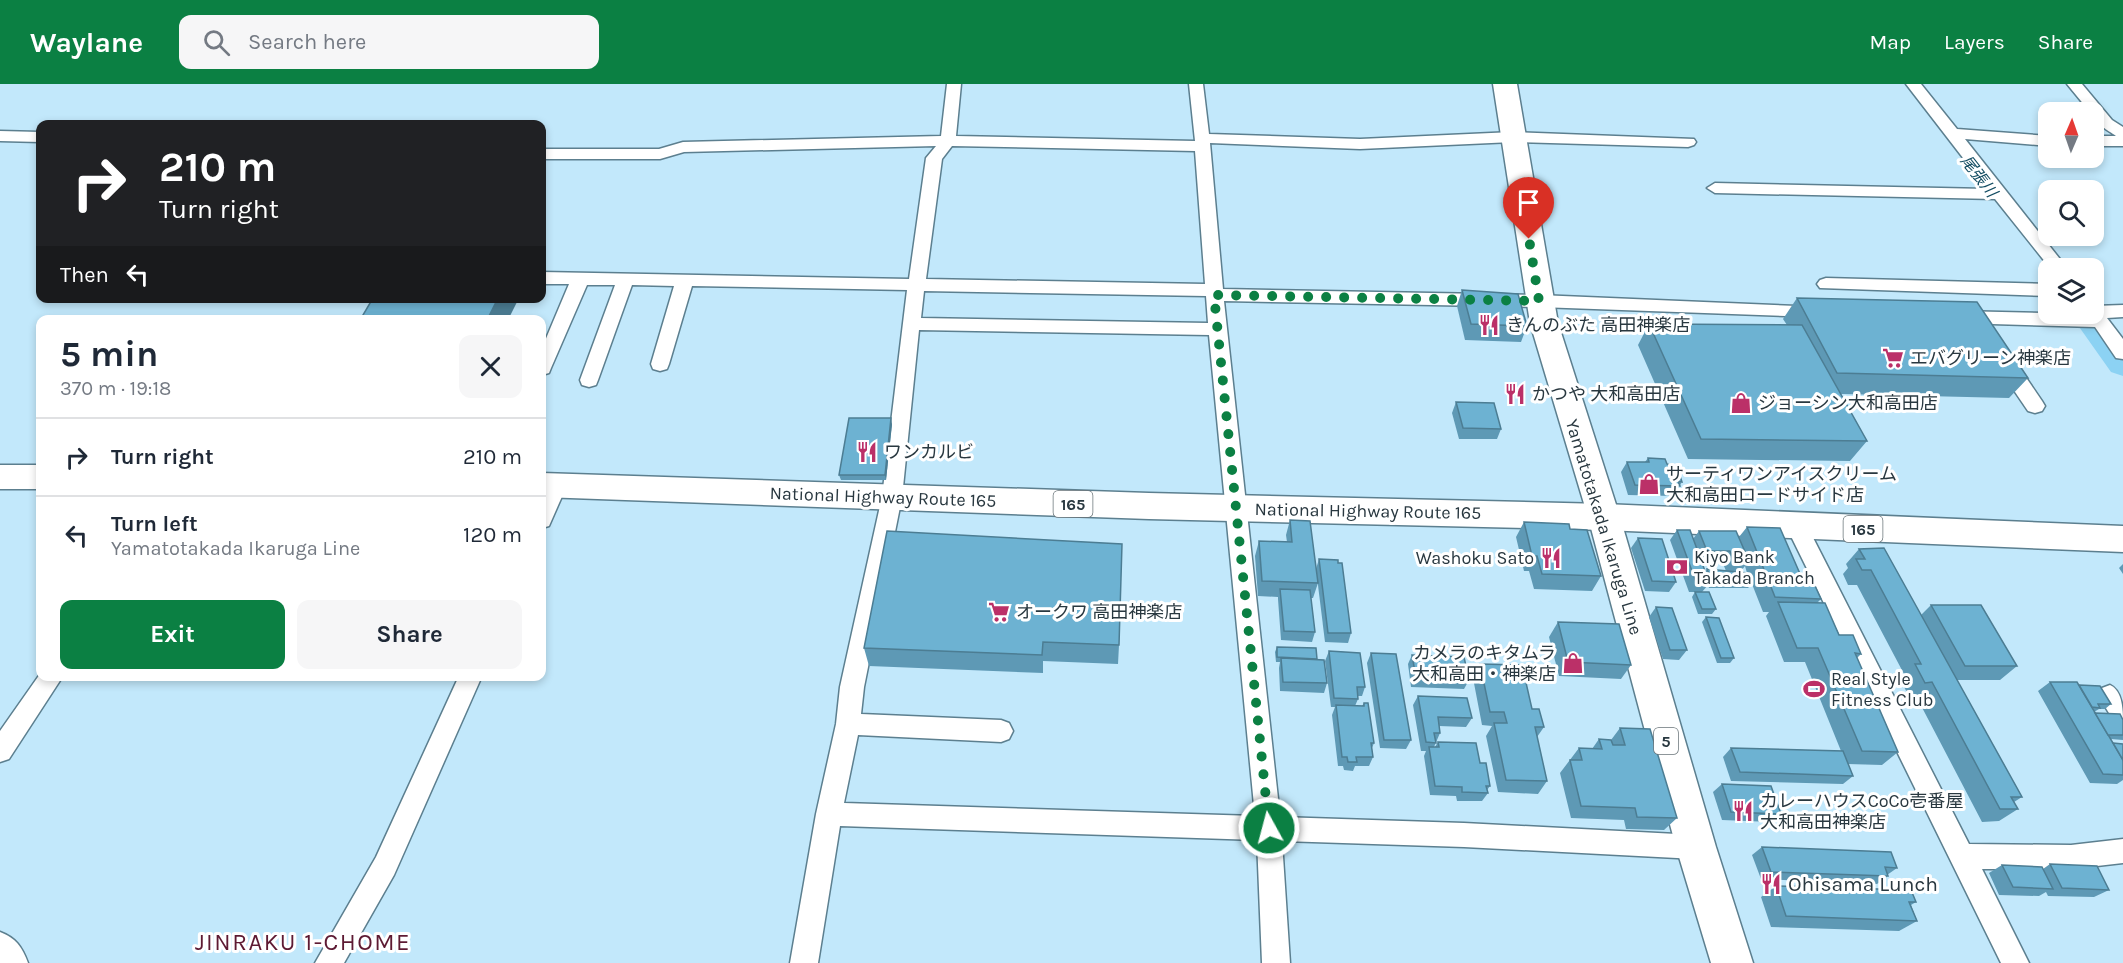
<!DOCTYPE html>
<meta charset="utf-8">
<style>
body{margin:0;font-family:Karla,"Noto Sans JP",sans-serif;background:#f6f6f7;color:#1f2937;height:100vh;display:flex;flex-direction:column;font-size:22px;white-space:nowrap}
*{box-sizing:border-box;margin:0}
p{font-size:20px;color:#747a83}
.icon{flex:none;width:33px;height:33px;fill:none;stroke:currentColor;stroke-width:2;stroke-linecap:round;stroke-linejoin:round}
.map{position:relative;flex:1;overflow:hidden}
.side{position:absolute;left:36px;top:231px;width:510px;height:366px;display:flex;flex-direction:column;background:#fff;border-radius:12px;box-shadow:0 3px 9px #0003}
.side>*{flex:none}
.guide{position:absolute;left:36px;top:36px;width:510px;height:183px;border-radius:12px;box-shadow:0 3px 9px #0003;background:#202124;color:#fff;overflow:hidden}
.needle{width:39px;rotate:2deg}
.tools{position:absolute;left:2038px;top:18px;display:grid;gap:12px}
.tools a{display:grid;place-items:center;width:66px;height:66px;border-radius:12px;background:#fff;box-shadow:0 3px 9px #0003;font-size:30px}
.pin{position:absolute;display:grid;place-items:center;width:51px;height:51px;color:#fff;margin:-62px -26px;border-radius:50% 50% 50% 0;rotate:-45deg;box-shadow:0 0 6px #0007}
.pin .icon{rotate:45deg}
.me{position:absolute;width:66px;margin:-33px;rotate:353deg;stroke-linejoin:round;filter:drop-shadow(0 0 4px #0008)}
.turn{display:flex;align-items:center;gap:21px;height:126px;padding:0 24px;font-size:27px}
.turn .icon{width:78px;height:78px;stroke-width:2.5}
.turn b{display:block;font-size:42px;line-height:51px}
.then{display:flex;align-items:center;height:57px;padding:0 24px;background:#0003;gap:12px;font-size:22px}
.round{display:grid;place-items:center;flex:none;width:63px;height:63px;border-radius:12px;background:#f6f6f7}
.summary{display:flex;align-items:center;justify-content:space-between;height:102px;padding:0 24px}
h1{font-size:36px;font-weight:700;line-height:45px}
.button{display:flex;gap:12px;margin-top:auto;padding:12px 24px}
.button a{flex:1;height:69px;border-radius:12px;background:#0b8043;color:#fff;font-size:24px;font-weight:700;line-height:69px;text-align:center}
.button a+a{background:#f6f6f7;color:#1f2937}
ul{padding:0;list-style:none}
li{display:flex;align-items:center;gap:18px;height:78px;padding:0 24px;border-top:2px solid #e0e1e3}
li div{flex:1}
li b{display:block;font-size:22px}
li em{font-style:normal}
header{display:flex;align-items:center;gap:36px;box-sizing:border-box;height:84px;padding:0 30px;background:#0b8043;color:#fff}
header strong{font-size:28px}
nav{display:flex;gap:33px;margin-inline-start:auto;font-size:21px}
.search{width:420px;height:54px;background:#f6f6f7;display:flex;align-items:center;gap:15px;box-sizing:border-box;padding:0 21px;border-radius:12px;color:#747a83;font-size:22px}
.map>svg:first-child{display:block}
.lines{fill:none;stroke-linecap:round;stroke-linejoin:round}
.river{fill:#8cd2f3;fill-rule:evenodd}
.street-casing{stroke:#5c7f8f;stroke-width:3}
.secondary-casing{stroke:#5c7f8f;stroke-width:3}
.primary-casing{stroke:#5c7f8f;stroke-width:3}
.highway-casing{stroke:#5c7f8f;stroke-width:3}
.street{fill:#fff;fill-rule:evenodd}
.secondary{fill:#fff;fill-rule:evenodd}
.primary{fill:#fff;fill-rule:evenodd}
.highway{fill:#fff;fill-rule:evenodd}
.wall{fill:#5e99b5;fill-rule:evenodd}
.shaded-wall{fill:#4c7d93}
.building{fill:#6db2d2;stroke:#4c7d93;stroke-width:1.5}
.route{stroke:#0b8043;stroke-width:10;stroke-dasharray:0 18}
.labels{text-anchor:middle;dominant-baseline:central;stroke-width:6;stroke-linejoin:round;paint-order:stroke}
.far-water-label{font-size:16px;font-style:italic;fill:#124c62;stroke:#fff}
.shield{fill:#fff;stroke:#697479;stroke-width:1.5}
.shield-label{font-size:16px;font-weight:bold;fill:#293840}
.poi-label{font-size:18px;fill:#293840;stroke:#fff;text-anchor:start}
.street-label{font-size:18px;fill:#293840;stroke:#fff}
.near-poi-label{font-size:21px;fill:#293840;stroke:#fff;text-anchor:start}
.near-neighbourhood-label{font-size:24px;letter-spacing:1.5px;fill:#5d1a33;stroke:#fff}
</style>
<header>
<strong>Waylane</strong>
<div class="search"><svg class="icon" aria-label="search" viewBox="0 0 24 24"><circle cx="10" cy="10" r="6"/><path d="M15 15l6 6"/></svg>Search here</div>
<nav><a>Map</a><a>Layers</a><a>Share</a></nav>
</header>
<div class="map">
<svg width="2123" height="879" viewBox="0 0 2123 879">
<rect width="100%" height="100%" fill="#c2e8fb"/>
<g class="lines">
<path class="river" d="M2094,221L2097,222L2123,256V292L2111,288L2070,230H2094Z"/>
<defs>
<g id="street">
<path d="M947,0H961L956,52L1195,57L1189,0H1203L1209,50L1360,55L1513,48L1694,55L1696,58L1694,61L1688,63L1513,58L1360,65L1210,59L1223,205L1539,211L1822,223L1825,227L1822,231L1816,233L1539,223L1224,217L1280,733L1464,739L1696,751L1705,754L1709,763L1705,772L1696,775L1464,763L1282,757L1290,879H1262L1257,756L840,742L818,879H790L816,730L836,640L840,603L882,413L907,206L692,202L669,280L667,285L660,287L653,285L651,280L674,202L632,201L598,296L596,301L589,303L582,301L580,296L615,201H587L551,284L549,289L542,291V264L569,200H542V188L909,195L926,74L936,62L684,68L660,75H542V65H659L683,58L941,52ZM952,62L1195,67L1205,200L926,195L942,75ZM924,207L1206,212L1208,239L921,234ZM919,246L1209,251L1255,732L844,719L858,651L1001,658L1009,655L1013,647L1009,639L1001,636L861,630L864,603L902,413Z"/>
<path d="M1906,0H1921L1957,45L2049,52V62L1965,55L2067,184H2050L1995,115L1715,109L1707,104L1715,99L1987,105Z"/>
<path d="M2067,0H2082L2112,36L2123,43V62H2094V52H2116C2108,46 2094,40 2094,28H2090Z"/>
<path d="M0,47L40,48V58L0,57Z"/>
<path d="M1826,194L2049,200V212L1820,204L1817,200L1820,196Z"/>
<path d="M2123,221V233L2107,234L2123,255V275L2116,274L2095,243L1958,239L1952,237L1949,233L1952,229L1958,227L2086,230H2094V222Z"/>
<path d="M2005,271L2012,273L2042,317L2045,322L2042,327L2035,329L2028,327L1998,283L1996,278L1998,273Z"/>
<path d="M557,393L564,395L567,401L549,442L542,444V413L550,395Z"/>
<path d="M1797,434L1804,436L1969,760L2071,761L2123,755V779L2071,785H1982L2029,879H2001L1786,442L1790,436Z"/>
<path d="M40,590V592H63L9,675L0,678V647Z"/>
<path d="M459,592H482L394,791L344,879H315L376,773Z"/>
<path d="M2110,601C2123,607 2123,626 2123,643L2115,639L2098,611L2102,604Z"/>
</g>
<path id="secondary" d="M0,848C16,854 22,863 28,879H0Z"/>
<path id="primary" d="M1493,0H1517L1558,239L1620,433L1716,763L1753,879H1711L1676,763L1588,433L1530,239Z"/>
<g id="highway">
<rect x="0" y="381" width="40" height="24"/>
<path d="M542,389L1149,409L1604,420L2123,442V468L1604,446L1149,435L542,413Z"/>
</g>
</defs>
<use href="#street" class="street-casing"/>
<use href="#secondary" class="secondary-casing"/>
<use href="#primary" class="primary-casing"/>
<use href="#highway" class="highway-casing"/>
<use href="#street" class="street"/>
<use href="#secondary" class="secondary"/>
<use href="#primary" class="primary"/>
<use href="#highway" class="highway"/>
</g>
<g class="wall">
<path d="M1462,206L1527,242L1521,258L1465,256L1457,222Z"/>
<path d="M1797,214L2028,294L2009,314L1841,310L1867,357L1850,377L1688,375L1638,261L1649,240L1787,241L1783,235Z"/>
<path d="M1456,318L1501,345L1497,355H1459L1452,329Z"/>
<path d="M892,340L886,396H841L839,391Z"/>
<path d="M1648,374L1667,380L1682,398L1673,412L1628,411L1621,388L1627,378H1645Z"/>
<path d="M1290,436L1318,499L1313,514H1311L1315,548L1312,558L1281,556L1278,515V513L1258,512L1255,472L1259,457L1287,458L1286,451Z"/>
<path d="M1524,438L1570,445L1601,492L1592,507L1534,505L1529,487H1524L1516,453Z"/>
<path d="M1747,443L1801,492L1821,515L1817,519L1839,551L1861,570L1857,574L1898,668L1882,681L1848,680L1853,692L1843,700L1731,697L1723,673L1731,664L1841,667L1805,578H1784L1766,532L1769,528H1763L1752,500L1748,504H1709L1708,501L1702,508L1716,525L1712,530H1698L1692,513L1695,508H1689L1670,456L1677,446L1693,455L1699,447L1739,453ZM1702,477H1722L1726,487H1741L1745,482L1747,489L1707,485L1705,488Z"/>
<path d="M887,447L1119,561L1118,580L1043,577V589L869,582L864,564Z"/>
<path d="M1638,454L1676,498L1669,508L1645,507L1631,464Z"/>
<path d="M1859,465L1921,531L1931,521L2017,582L2000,596H1957L2022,713L2014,718L2018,725L1999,737L1982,738L1916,612H1909L1899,594L1904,590L1857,501H1848L1843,490L1848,484L1846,480Z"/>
<path d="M1319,475L1338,479L1351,549L1348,559L1325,558L1316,485Z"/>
<path d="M2123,480V490L2119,484Z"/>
<path d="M1656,523L1687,566L1679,576L1663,575L1649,533Z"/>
<path d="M1706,533L1734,574L1730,579H1717L1702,538Z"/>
<path d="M1558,538L1631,581L1621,595L1559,592L1549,553Z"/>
<path d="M1277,563L1317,575L1327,599L1324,609L1280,607L1279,584L1280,578H1276L1275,568Z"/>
<path d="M1329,567L1365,603L1362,612H1358V615L1355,622H1362L1364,619L1374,659L1372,664L1373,673L1369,682H1355L1353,687L1344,686L1343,682H1338L1332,631L1335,623H1331L1325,577Z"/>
<path d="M1371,569L1411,656L1406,665L1380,664L1367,579Z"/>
<path d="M1412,571L1469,596L1464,605L1411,603L1408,580Z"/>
<path d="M1480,580L1532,625L1544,643L1537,653L1547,697L1538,710L1498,708L1486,652L1492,642L1482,641L1473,594Z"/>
<path d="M2050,598L2079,601L2111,620L2105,625H2099L2094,628L2123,651V656L2111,655L2113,659L2123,660V696L2117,700L2090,699L2038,607Z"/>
<path d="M1418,612L1472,634L1466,643L1439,642L1440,649L1434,663H1435L1438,658L1480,679L1490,702L1487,706L1488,709L1482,717H1457L1456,712L1430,711L1424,672L1426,667H1421L1413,621Z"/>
<path d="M1620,644L1677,734L1664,746L1626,745L1624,736L1571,734L1560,689L1579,664L1592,665L1599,655L1611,656Z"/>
<path d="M1722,700L1781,730L1771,738L1722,736L1713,708Z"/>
<path d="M1762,763L1897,784L1887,791L1888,792L1877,800L1761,795L1752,771Z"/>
<path d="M2050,780L2109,806L2094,813L2048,812L2046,808L2039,812L1999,811L1989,789L2002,781L2043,785Z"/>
<path d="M1776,802L1916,818L1911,821L1917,837L1899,847L1771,843L1761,813Z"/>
</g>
<g class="shaded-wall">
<path d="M498,214H519L508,236H487Z"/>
<path d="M891,334L892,340L886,396L885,391Z"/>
</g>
<g class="building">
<path d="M1462,206L1518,210L1527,242L1471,240Z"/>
<path d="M373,214H498L487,236H360Z"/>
<path d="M1797,214L1977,218L2028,294L1837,289Z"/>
<path d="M1649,240L1802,241L1867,357L1701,355Z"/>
<path d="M1456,318L1494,319L1501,345L1463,344Z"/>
<path d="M849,334H891L885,391H839Z"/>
<path d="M1648,374L1665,375L1667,380L1677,383L1682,398L1678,397L1680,402L1635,401L1627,378H1649Z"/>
<path d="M1290,436L1310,437L1318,499L1262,497L1259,457L1292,458Z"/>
<path d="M1524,438L1569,440L1570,445L1587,446L1601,492L1542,490L1537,472H1532Z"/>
<path d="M1747,443L1780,444L1801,492L1811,493L1821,515L1775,513Z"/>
<path d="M1677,446H1690L1709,498H1696Z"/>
<path d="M887,447L1122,460L1119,561L1043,558L1042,571L864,564Z"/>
<path d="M1699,447H1736L1749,477H1734L1730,467H1707Z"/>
<path d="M1638,454L1662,455L1676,498L1652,497Z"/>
<path d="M1884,464L2022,713H2011L2018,725H2000L1932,598L1925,599L1915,580H1921L1871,486H1862L1856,475H1865L1859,465Z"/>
<path d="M1319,475L1338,476V479H1342L1351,549H1328Z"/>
<path d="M1707,485L1748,489L1752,499L1713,498Z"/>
<path d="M1280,505L1310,506L1315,548L1284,547Z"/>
<path d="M1695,508H1709L1716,525H1702Z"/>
<path d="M1778,518L1825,519L1839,551H1853L1861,570L1855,569L1898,668L1862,667L1818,564H1797Z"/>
<path d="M1931,521H1981L2017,582H1965Z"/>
<path d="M1656,523L1672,524L1687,566H1670Z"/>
<path d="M1706,533L1719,534L1734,574H1721Z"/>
<path d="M1558,538L1619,540L1631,581L1568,578Z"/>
<path d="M1277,563L1316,564L1317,575L1277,573Z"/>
<path d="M1329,567L1360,569L1365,603H1357L1358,615L1334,614Z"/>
<path d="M1371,569L1396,570L1411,656H1384Z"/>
<path d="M1412,571L1464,573L1469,596L1416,594Z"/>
<path d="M1281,574L1324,576L1327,599L1283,598Z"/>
<path d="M1480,580L1522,581L1532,625H1539L1544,643H1535L1547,697L1506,696L1494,639H1507L1504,628H1490Z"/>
<path d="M2050,598H2077L2123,676V691L2103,690Z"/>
<path d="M2079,601L2100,602L2111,620H2098L2100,624L2092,623Z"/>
<path d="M1418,612L1467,614L1472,634L1438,633L1440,649H1434L1436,659L1426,658Z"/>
<path d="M1364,619H1368L1374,659H1371L1373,673H1356L1357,678H1348L1347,673H1342L1336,621L1364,622Z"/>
<path d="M2095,629L2120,630L2123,636V651H2108Z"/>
<path d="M1620,644L1650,645L1677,734L1637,733L1635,724L1581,722L1570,676H1582L1579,664L1602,665L1599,655L1611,656L1613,661H1625Z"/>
<path d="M1438,658L1476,659L1480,679H1486L1490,702H1486L1488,709L1462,708V703L1435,702L1429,663H1439Z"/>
<path d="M2113,659L2123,660V676Z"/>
<path d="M1731,664L1843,667L1853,692L1740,688Z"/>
<path d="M1722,700L1771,702L1781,730L1731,728Z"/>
<path d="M1762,763L1891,768L1897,784L1885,783L1888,792L1771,788Z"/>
<path d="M2050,780L2097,782L2109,806L2062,804Z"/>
<path d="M2002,781L2042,783L2053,805L2013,803Z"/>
<path d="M1776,802L1911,806L1916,818H1909L1917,837L1786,832Z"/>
</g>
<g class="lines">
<path class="route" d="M1269,744L1214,211L1539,217L1529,155"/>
</g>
<defs>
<symbol id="restaurant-bare" viewBox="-9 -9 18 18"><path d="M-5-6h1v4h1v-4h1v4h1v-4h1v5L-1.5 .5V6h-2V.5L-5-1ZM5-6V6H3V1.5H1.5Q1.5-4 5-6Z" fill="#bb3068" stroke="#fff" stroke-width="2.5" paint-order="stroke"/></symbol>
<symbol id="supermarket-bare" viewBox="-9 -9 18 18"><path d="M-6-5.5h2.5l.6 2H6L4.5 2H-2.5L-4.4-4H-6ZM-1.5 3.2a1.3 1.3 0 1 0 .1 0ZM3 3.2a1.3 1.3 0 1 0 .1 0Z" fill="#bb3068" stroke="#fff" stroke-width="2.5" paint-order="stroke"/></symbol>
<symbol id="shop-bare" viewBox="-9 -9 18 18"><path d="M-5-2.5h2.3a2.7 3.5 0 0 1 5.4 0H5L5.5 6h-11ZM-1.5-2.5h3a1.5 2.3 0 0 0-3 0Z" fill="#bb3068" stroke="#fff" stroke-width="2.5" paint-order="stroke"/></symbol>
<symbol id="bank-bare" viewBox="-9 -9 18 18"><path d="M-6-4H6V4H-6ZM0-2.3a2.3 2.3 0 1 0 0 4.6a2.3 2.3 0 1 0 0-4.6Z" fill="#bb3068" stroke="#fff" stroke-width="2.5" paint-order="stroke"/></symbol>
<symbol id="stadium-bare" viewBox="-9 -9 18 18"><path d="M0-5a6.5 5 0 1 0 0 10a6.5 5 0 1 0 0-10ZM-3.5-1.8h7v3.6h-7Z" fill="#bb3068" stroke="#fff" stroke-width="2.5" paint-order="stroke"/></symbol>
</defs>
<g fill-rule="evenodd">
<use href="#restaurant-bare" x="1474" y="226" width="30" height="30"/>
<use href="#supermarket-bare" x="1878" y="259" width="30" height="30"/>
<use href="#restaurant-bare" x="1500" y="295" width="30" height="30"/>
<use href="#shop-bare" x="1726" y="304" width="30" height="30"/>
<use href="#restaurant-bare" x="852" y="353" width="30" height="30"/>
<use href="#shop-bare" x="1634" y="385" width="30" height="30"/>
<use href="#restaurant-bare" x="1536" y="459" width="30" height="30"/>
<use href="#bank-bare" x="1662" y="468" width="30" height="30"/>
<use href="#supermarket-bare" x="984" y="513" width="30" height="30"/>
<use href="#shop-bare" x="1558" y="564" width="30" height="30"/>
<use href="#stadium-bare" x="1799" y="590" width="30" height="30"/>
<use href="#restaurant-bare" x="1728" y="712" width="30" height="30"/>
<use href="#restaurant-bare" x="1756" y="785" width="30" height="30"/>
</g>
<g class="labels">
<g class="far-water-label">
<text transform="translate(1979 92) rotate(52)">尾張川</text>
</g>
<g class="shield">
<rect x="1053.5" y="407" width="39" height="26" rx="4.5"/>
<rect x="1843.5" y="432" width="39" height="26" rx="4.5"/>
<rect x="1654" y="644" width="24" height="26" rx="4.5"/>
</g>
<g class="shield-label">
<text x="1073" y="420">165</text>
<text x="1863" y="445">165</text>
<text x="1666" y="657">5</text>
</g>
<g class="poi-label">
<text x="1506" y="241">きんのぶた 高田神楽店</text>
<text x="1910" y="274">エバグリーン神楽店</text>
<text x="1532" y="310">かつや 大和高田店</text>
<text x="1758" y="319">ジョーシン大和高田店</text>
<text x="884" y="368">ワンカルビ</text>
<text x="1666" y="390">サーティワンアイスクリーム<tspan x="1666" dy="21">大和高田ロードサイド店</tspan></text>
<text x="1694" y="473">Kiyo Bank<tspan x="1694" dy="21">Takada Branch</tspan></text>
<text x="1534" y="474" text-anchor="end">Washoku Sato</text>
<text x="1016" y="528">オークワ 高田神楽店</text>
<text x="1556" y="569" text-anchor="end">カメラのキタムラ<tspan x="1556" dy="21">大和高田・神楽店</tspan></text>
<text x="1831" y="595">Real Style<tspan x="1831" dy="21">Fitness Club</tspan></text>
<text x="1760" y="717">カレーハウスCoCo壱番屋<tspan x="1760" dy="21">大和高田神楽店</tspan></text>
</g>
<g class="street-label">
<text transform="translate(883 413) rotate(2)">National Highway Route 165</text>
<text transform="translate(1368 427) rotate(1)">National Highway Route 165</text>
<text transform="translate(1604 443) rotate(73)">Yamatotakada Ikaruga Line</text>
</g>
<g class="near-poi-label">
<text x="1788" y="800">Ohisama Lunch</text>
</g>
<g class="near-neighbourhood-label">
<text x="303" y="858">JINRAKU 1-CHOME</text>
</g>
</g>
</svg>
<div class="tools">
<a><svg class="needle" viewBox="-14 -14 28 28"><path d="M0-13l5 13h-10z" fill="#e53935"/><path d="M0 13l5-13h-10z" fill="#747a83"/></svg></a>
<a><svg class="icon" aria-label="search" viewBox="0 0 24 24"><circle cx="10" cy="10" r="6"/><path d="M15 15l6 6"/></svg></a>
<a><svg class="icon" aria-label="layers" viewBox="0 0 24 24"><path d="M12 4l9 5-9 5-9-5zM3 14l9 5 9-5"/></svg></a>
</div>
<div class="pin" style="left:1529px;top:155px;background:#d93025"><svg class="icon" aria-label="arrive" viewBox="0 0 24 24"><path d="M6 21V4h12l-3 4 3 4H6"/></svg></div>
<svg class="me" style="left:1269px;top:744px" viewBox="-20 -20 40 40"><circle r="17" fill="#0b8043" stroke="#fff" stroke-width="3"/><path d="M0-11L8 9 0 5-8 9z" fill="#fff"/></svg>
<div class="guide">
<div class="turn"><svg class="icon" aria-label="right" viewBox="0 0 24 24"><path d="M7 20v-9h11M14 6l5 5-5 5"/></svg><div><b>210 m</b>Turn right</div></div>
<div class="then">Then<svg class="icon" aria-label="left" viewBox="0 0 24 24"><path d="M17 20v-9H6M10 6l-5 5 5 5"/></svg></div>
</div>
<section class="side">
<div class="summary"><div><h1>5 min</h1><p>370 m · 19:18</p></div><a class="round"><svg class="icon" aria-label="close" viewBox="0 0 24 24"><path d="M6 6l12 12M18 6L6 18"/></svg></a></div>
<ul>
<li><svg class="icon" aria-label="right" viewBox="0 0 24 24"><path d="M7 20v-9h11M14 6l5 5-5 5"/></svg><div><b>Turn right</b></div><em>210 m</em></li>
<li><svg class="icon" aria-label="left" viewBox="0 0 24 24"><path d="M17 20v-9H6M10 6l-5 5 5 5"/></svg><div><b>Turn left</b><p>Yamatotakada Ikaruga Line</p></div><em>120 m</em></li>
</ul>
<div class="button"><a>Exit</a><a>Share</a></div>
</section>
</div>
